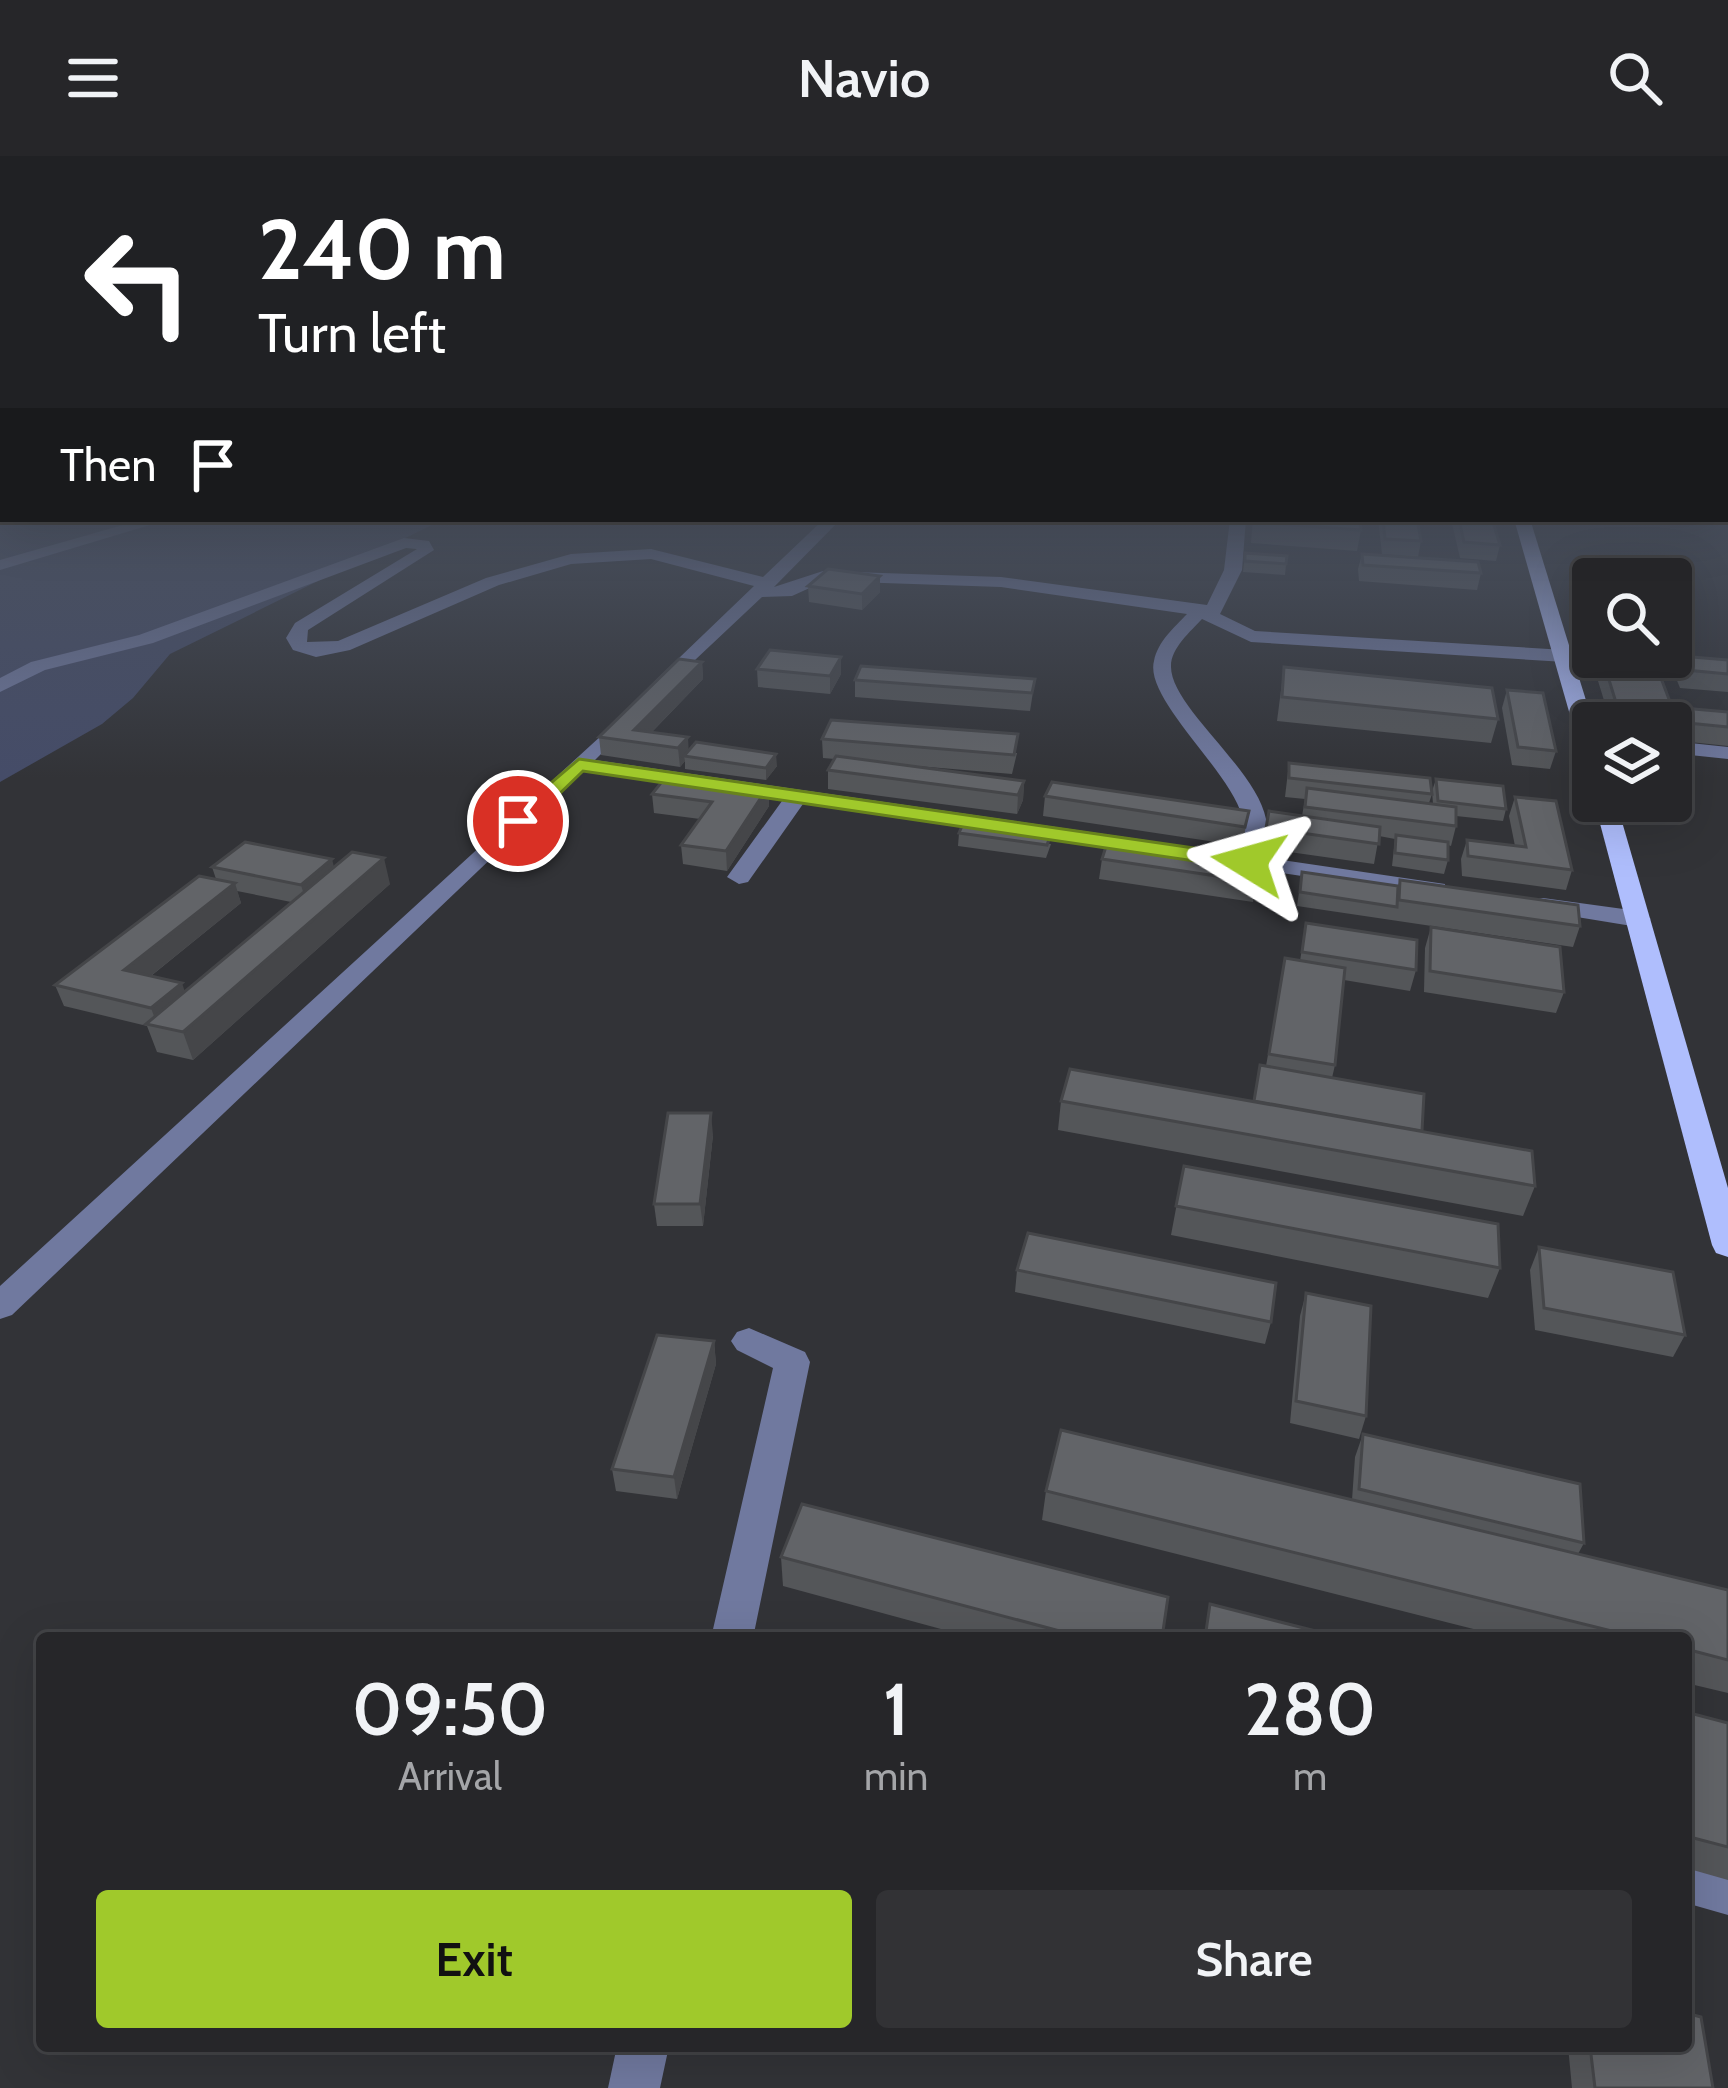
<!DOCTYPE html>
<style>
body{margin:0;font-family:Cabin,sans-serif;background:#323235;color:#f1f3f6;height:100vh;display:flex;flex-direction:column;font-size:45px;white-space:nowrap}
*{box-sizing:border-box;margin:0}
p{font-size:39px;color:#a4a5a8}
.icon{flex:none;width:66px;height:66px;fill:none;stroke:currentColor;stroke-width:2;stroke-linecap:round;stroke-linejoin:round}
.map{position:relative;flex:1;overflow:hidden}
.sheet{position:absolute;left:36px;top:1476px;width:1656px;height:420px;display:flex;flex-direction:column;background:#262629;border-radius:12px;box-shadow:0 12px 48px #0002,0 0 0 3px #424346}
.sheet>*{flex:none}
.top-card{position:absolute;left:0px;top:0px;width:1728px;height:366px;box-shadow:0 12px 48px #0002,0 0 0 3px #424346;background:#202124;color:#fff;overflow:hidden}
.tools{position:absolute;left:1572px;top:402px;display:grid;gap:24px}
.tools a{display:grid;place-items:center;width:120px;height:120px;border-radius:12px;background:#262629;box-shadow:0 12px 48px #0002,0 0 0 3px #424346;font-size:60px}
.pin{position:absolute;display:grid;place-items:center;width:102px;height:102px;color:#fff;margin:-51px;border:6px solid #fff;border-radius:50%;box-shadow:0 3px 12px #0007}
.me{position:absolute;width:132px;margin:-66px;rotate:278deg;stroke-linejoin:round;filter:drop-shadow(0 0 9px #0008)}
.turn{display:flex;align-items:center;gap:42px;height:252px;padding:0 60px;font-size:54px}
.turn .icon{width:156px;height:156px;stroke-width:2.5}
.turn b{display:block;font-size:84px;line-height:102px}
.then{display:flex;align-items:center;height:114px;padding:0 60px;background:#0003;gap:24px;font-size:45px}
.eta{display:flex;justify-content:space-evenly;align-items:center;height:204px;text-align:center}
.eta b{font-size:72px;font-weight:600;line-height:84px}
.button{display:flex;gap:24px;margin-top:auto;padding:24px 60px}
.button a{flex:1;height:138px;border-radius:12px;background:#a0c92b;color:#111;font-size:48px;font-weight:600;line-height:138px;text-align:center}
.button a+a{background:#323235;color:#f1f3f6}
header{display:flex;justify-content:space-between;align-items:center;height:156px;padding:0 60px;background:#262629;font-size:54px;font-weight:600}
.map>svg:first-child{display:block}
.green{fill:#454c68}
.lines{fill:none;stroke-linecap:round;stroke-linejoin:round}
.minor{fill:#70799f;fill-rule:evenodd}
.major{fill:#afbefd;fill-rule:evenodd}
.wall{fill:#545659;fill-rule:evenodd}
.shaded-wall{fill:#454649}
.building{fill:#626468;stroke:#454649;stroke-width:3}
.route{fill:#a0c92b;stroke:#68831c;stroke-width:3}
</style>
<header><svg class="icon" aria-label="menu" viewBox="0 0 24 24"><path d="M4 6h16M4 12h16M4 18h16"/></svg>Navio<svg class="icon" aria-label="search" viewBox="0 0 24 24"><circle cx="10" cy="10" r="6"/><path d="M15 15l6 6"/></svg></header>
<div class="map">
<svg width="1728" height="1932" viewBox="0 0 1728 1932">
<rect width="100%" height="100%" fill="#323337"/>
<path class="green" d="M444,363L170,498L133,542L102,568L0,626V365Z"/>
<g class="lines">
<g class="minor">
<path d="M144,363H170L0,414V404Z"/>
<path d="M824,363H841L774,431L823,415L1001,421L1207,449L1224,414L1230,363H1246L1242,414L1220,458L1255,475L1565,494L1575,500L1565,506L1251,486L1202,463C1191,475 1171,492 1171,510C1170,550 1256,612 1266,663C1268,674 1263,689 1262,701L1445,728V738L1436,740L1214,707V697H1238C1240,685 1245,671 1242,660C1230,615 1144,542 1154,505C1158,485 1174,472 1187,458L1001,431L825,425L792,440L762,441L661,536L654,534V526L754,430L651,403L571,408L499,429L350,494L316,501L293,494L286,482L295,467L417,393L406,392L153,487L45,514L0,536V522L31,506L139,479L404,382L429,385L434,394L308,474L307,486L338,485L486,422L571,398L651,393L763,421Z"/>
<path d="M626,557L636,563L595,604L1145,684L1157,691L1145,698L803,648L748,726L739,728L727,721L782,645L583,615L12,1159L0,1163V1130Z"/>
<path d="M1671,585L1728,591V603L1671,597Z"/>
<path d="M1543,742L1638,755L1651,763L1638,771L1534,754L1531,749L1534,744Z"/>
<path d="M749,1172L805,1196L810,1206L753,1482H711L773,1212L737,1194L731,1185L737,1176Z"/>
<path d="M1686,1699L1728,1711V1759L1686,1747Z"/>
<path d="M617,1890H669L660,1932H608Z"/>
</g>
<g class="major">
<path d="M1514,363H1530L1593,567V607L1582,601Z"/>
<path d="M1594,645H1616L1728,1032V1101L1716,1097L1712,1089Z"/>
</g>
</g>
<g class="wall">
<path d="M1253,363H1360L1361,374L1357,395L1251,387Z"/>
<path d="M1378,363H1417L1421,385L1418,401L1382,398Z"/>
<path d="M1451,363H1492L1500,389L1496,405L1460,402Z"/>
<path d="M1245,397L1286,408L1285,419L1243,416Z"/>
<path d="M1362,398L1481,417L1477,434L1359,425L1358,413Z"/>
<path d="M880,420V436L862,454L809,446L808,430Z"/>
<path d="M1680,500L1728,504V536L1680,532L1674,517Z"/>
<path d="M841,501V518L830,538L758,531L757,513Z"/>
<path d="M1597,501H1653L1672,551L1728,556V590L1671,584V567H1611L1594,512Z"/>
<path d="M702,506L703,523L652,576L689,594L777,610L766,624L685,613V605L680,611L601,599L599,581Z"/>
<path d="M1284,511L1498,563L1491,587L1277,565Z"/>
<path d="M1035,523L1030,555L855,541V524Z"/>
<path d="M1507,534L1556,595L1550,613L1512,609L1502,552Z"/>
<path d="M822,583L1017,597L1012,618L893,608L1024,625L1023,644L1017,658L828,633V614L835,603L823,602Z"/>
<path d="M1289,607L1432,638L1429,647L1433,648L1432,635L1436,623L1506,653L1503,665L1456,660V670L1451,690L1448,689V704L1444,718L1392,710L1395,683L1379,680L1374,708L1262,692L1269,655L1302,660L1305,643L1285,641Z"/>
<path d="M768,631L769,650L727,715L683,708L681,689L700,663L654,657L652,638Z"/>
<path d="M1045,640L1249,655L1242,690L1043,660Z"/>
<path d="M1515,641L1572,714L1566,734L1462,720L1461,703L1467,684L1515,690L1509,660Z"/>
<path d="M959,677L1051,688L1046,702L958,690Z"/>
<path d="M1102,703L1257,726L1253,746L1099,723Z"/>
<path d="M334,710L390,728L193,904L157,896L147,870L64,850L55,829L216,723L212,711ZM237,735L291,746L185,835L151,820L241,747Z"/>
<path d="M1302,716L1398,730L1400,724L1580,770L1573,791L1297,750Z"/>
<path d="M1306,767L1416,814L1410,835L1344,824L1335,909L1332,922L1422,975L1535,1030L1523,1060L1058,974L1061,945L1253,946L1266,910L1285,802L1300,805Z"/>
<path d="M1431,771L1564,836L1556,857L1424,836L1425,792Z"/>
<path d="M713,979L703,1070H657L654,1048Z"/>
<path d="M1184,1010L1500,1112L1488,1142L1171,1079Z"/>
<path d="M1539,1091L1685,1179L1673,1201L1535,1174L1530,1114Z"/>
<path d="M1017,1114L1271,1166L1265,1188L1015,1136Z"/>
<path d="M1306,1137L1366,1260L1359,1283L1290,1267L1300,1160Z"/>
<path d="M714,1185L716,1208L677,1343L616,1335L612,1313Z"/>
<path d="M1363,1278L1584,1387L1578,1398L1728,1434V1537L1686,1527V1482H1509L1042,1364L1046,1335L1352,1344L1355,1301Z"/>
<path d="M781,1401L1162,1482H974L783,1430Z"/>
<path d="M1686,1556L1728,1567V1724L1686,1712Z"/>
<path d="M1568,1890H1686L1713,1932H1572Z"/>
</g>
<g class="shaded-wall">
<path d="M880,420V436L862,454V438Z"/>
<path d="M841,501V518L830,538V520Z"/>
<path d="M702,506L703,523L641,587L634,574Z"/>
<path d="M688,581L689,600H684L685,605L680,611L678,592Z"/>
<path d="M776,598L777,610L766,624V612Z"/>
<path d="M1024,625L1023,644L1017,658L1018,639Z"/>
<path d="M768,631L769,650L727,715L726,695Z"/>
<path d="M384,702L390,728L193,904L183,876Z"/>
<path d="M332,703L337,723L307,749L301,729Z"/>
<path d="M235,727L241,747L132,835L124,814Z"/>
<path d="M182,827L189,848L158,871L151,852Z"/>
<path d="M711,957L713,979L703,1070L700,1048Z"/>
<path d="M714,1185L716,1208L677,1343L674,1321Z"/>
</g>
<g class="building">
<path d="M1255,363H1360L1361,374L1255,366Z"/>
<path d="M1383,363H1417L1421,385L1385,383Z"/>
<path d="M1459,363H1492L1500,389L1464,386Z"/>
<path d="M1245,397L1287,400L1286,408L1245,405Z"/>
<path d="M1362,398L1478,406L1481,417L1363,409Z"/>
<path d="M828,413L880,420L862,438L808,430Z"/>
<path d="M770,494L841,501L830,520L757,513Z"/>
<path d="M1680,500L1728,504V518L1686,514Z"/>
<path d="M1602,501H1653L1672,551L1728,556V571L1678,566L1675,559L1618,553Z"/>
<path d="M679,503L702,506L634,574L688,581L678,592L599,581Z"/>
<path d="M861,510L1035,523L1032,537L855,524Z"/>
<path d="M1284,511L1492,532L1498,563L1282,541Z"/>
<path d="M1507,534L1543,537L1556,595L1518,591Z"/>
<path d="M831,564L1018,578L1014,599L822,583Z"/>
<path d="M696,586L776,598L766,612L684,600Z"/>
<path d="M836,600L1024,625L1018,639L828,614Z"/>
<path d="M1289,607L1430,622L1432,638L1289,622Z"/>
<path d="M668,618L768,631L726,695L681,689L712,646L652,638Z"/>
<path d="M1436,623L1503,630L1506,653L1438,645Z"/>
<path d="M1052,626L1249,655L1245,671L1045,640Z"/>
<path d="M1307,632L1456,651V670L1305,651Z"/>
<path d="M1515,641L1556,645L1572,714L1468,700L1467,684L1526,691Z"/>
<path d="M1269,655L1380,671L1379,688L1266,672Z"/>
<path d="M965,663L1052,675L1047,689L959,677Z"/>
<path d="M1396,679L1448,686V704L1395,697Z"/>
<path d="M1109,681L1261,703L1257,726L1102,703Z"/>
<path d="M245,686L332,703L301,729L212,711Z"/>
<path d="M352,696L384,702L183,876L146,868Z"/>
<path d="M1302,716L1398,730L1397,751L1300,736Z"/>
<path d="M199,720L235,727L124,814L182,827L151,852L55,829Z"/>
<path d="M1400,724L1578,749L1580,770L1399,744Z"/>
<path d="M1306,767L1417,784L1416,814L1302,796Z"/>
<path d="M1431,771L1560,791L1564,836L1430,815Z"/>
<path d="M1285,802L1345,812L1335,909L1269,898Z"/>
<path d="M1260,909L1424,938L1422,975L1254,945Z"/>
<path d="M1070,913L1532,995L1535,1030L1061,945Z"/>
<path d="M668,957H711L700,1048H654Z"/>
<path d="M1184,1010L1498,1068L1500,1112L1176,1050Z"/>
<path d="M1028,1077L1276,1127L1271,1166L1017,1114Z"/>
<path d="M1539,1091L1673,1116L1685,1179L1544,1152Z"/>
<path d="M1306,1137L1371,1150L1366,1260L1296,1245Z"/>
<path d="M657,1179L714,1185L674,1321L612,1313Z"/>
<path d="M1061,1274L1728,1434V1504L1686,1493V1482H1640L1046,1335Z"/>
<path d="M1363,1278L1580,1328L1584,1387L1359,1333Z"/>
<path d="M802,1348L1168,1441L1162,1482H1086L781,1401Z"/>
<path d="M1210,1448L1343,1482H1205Z"/>
<path d="M1686,1556L1728,1567V1691L1686,1680Z"/>
<path d="M1686,1857L1701,1861L1713,1932H1595L1590,1890H1686Z"/>
</g>
<linearGradient id="sky" x2="0" y2="1"><stop stop-color="#1c1c1e"/><stop offset="0.57" stop-color="#49505e"/><stop offset="1" stop-color="#49505e" stop-opacity="0"/></linearGradient>
<rect width="1728" height="622" fill="url(#sky)"/>
<path class="route" d="M579,603L1249,700L1259,706L1249,713L583,615L526,670H511V661Z"/>
</svg>
<div class="tools">
<a><svg class="icon" aria-label="search" viewBox="0 0 24 24"><circle cx="10" cy="10" r="6"/><path d="M15 15l6 6"/></svg></a>
<a><svg class="icon" aria-label="layers" viewBox="0 0 24 24"><path d="M12 4l9 5-9 5-9-5zM3 14l9 5 9-5"/></svg></a>
</div>
<div class="pin" style="left:518px;top:665px;background:#d93025"><svg class="icon" aria-label="arrive" viewBox="0 0 24 24"><path d="M6 21V4h12l-3 4 3 4H6"/></svg></div>
<svg class="me" style="left:1249px;top:706px" viewBox="-20 -20 40 40"><path d="M0-17L14 15 0 8-14 15z" fill="#a0c92b" stroke="#fff" stroke-width="4"/></svg>
<div class="top-card">
<div class="turn"><svg class="icon" aria-label="left" viewBox="0 0 24 24"><path d="M17 20v-9H6M10 6l-5 5 5 5"/></svg><div><b>240 m</b>Turn left</div></div>
<div class="then">Then<svg class="icon" aria-label="arrive" viewBox="0 0 24 24"><path d="M6 21V4h12l-3 4 3 4H6"/></svg></div>
</div>
<section class="sheet">
<div class="eta">
<div><b>09:50</b><p>Arrival</p></div>
<div><b>1</b><p>min</p></div>
<div><b>280</b><p>m</p></div>
</div>
<div class="button"><a>Exit</a><a>Share</a></div>
</section>
</div>
